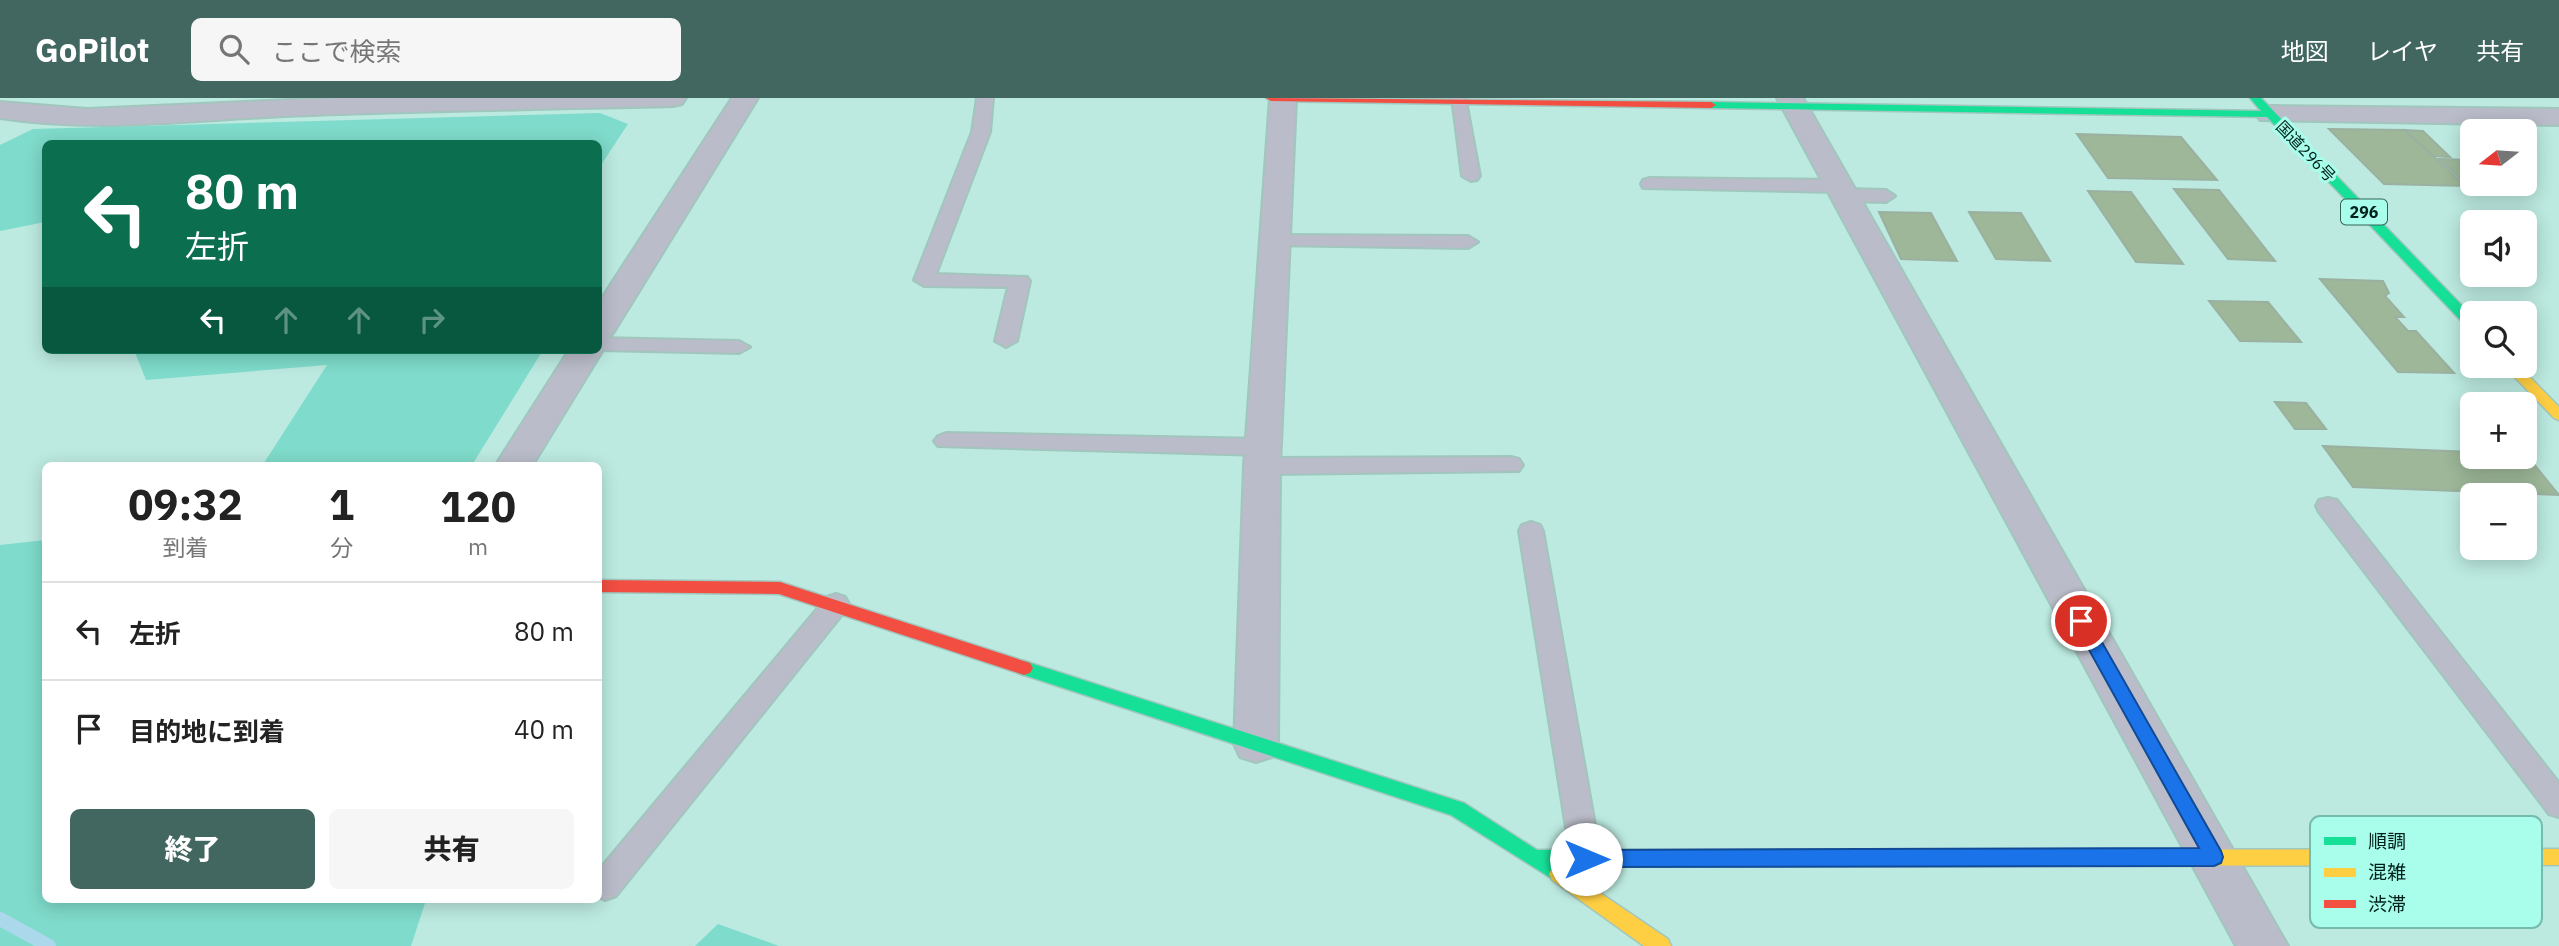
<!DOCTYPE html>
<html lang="ja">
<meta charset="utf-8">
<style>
body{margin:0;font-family:"IBM Plex Sans","Noto Sans JP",sans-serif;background:#f6f6f6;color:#222;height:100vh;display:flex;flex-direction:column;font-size:26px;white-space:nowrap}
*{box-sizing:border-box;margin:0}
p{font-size:23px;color:#767676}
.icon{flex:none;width:38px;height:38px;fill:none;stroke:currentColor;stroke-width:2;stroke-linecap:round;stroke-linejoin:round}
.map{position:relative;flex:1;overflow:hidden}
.panel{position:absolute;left:42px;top:364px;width:560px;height:441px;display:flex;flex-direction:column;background:#fff;border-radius:10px;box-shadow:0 4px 18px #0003}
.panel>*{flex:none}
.top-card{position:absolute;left:42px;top:42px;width:560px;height:214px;border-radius:10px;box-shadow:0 4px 18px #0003;background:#0b6e4f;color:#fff;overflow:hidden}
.needle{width:46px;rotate:253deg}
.tools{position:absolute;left:2460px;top:21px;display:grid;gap:14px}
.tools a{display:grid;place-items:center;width:77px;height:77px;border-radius:10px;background:#fff;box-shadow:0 4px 18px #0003;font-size:35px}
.pin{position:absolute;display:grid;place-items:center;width:60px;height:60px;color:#fff;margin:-30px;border:4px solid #fff;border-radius:50%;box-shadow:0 2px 7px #0007}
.me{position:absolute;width:77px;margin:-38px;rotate:90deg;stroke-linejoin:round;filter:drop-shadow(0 0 5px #0008)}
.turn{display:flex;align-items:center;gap:24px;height:147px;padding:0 28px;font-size:32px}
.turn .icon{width:91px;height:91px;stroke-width:2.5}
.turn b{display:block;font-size:49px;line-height:60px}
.lanes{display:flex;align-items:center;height:66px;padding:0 28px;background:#0003;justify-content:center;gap:35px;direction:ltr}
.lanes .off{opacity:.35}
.eta{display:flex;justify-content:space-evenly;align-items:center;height:119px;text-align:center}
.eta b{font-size:42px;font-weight:800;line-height:49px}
.button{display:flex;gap:14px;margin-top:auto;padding:14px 28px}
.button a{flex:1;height:80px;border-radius:10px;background:#426760;color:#fff;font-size:28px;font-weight:800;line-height:80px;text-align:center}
.button a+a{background:#f6f6f6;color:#222}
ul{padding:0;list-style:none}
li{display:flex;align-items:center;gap:21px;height:98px;padding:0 28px;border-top:2px solid #e0e0e0}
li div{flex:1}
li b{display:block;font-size:26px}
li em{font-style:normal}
header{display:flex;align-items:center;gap:42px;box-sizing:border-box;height:98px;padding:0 35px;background:#426760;color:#fff}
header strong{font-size:33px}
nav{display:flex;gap:38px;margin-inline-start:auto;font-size:24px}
.search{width:490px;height:63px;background:#f6f6f6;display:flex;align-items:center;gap:18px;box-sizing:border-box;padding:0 24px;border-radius:10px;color:#767676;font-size:26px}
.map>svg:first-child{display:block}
.green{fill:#7fdbcb}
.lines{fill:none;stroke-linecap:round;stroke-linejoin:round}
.stream{stroke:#abd8ea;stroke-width:14}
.building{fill:#9db798;stroke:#9ab1a1;stroke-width:2}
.lane-casing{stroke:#a1c6be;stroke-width:4}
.street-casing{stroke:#a1c6be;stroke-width:4}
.fast-casing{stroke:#a1c6be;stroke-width:3}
.slow-casing{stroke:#a1c6be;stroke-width:3}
.jam-casing{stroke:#a1c6be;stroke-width:3}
.lane{fill:#babcc9;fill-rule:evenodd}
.street{fill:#babcc9;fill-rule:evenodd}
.fast{fill:#16e098;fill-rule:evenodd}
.slow{fill:#ffcf43;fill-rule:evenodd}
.jam{fill:#f24e42;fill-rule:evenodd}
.route{fill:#1a73e8;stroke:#114b97;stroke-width:2}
.labels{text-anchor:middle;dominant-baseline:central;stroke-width:6;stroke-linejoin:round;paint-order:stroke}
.far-street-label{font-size:16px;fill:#00201b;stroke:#a9fdeb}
.shield{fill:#a9fdeb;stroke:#336259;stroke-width:2}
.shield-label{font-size:16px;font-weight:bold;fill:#00201b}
.key{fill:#a9fdeb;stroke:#76bbad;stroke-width:2}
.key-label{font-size:19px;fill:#00201b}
</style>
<header>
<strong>GoPilot</strong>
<div class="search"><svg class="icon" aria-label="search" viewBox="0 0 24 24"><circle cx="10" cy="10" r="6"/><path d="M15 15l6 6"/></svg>ここで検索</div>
<nav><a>地図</a><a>レイヤ</a><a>共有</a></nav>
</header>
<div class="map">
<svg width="2559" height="848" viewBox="0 0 2559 848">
<rect width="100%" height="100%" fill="#bceae0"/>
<g class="green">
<path d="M600,15L628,26L599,70L598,46H46L45,124L0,133V47L33,31Z"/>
<path d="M134,252H543L472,367L262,368L327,267L146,282Z"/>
<path d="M45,442L46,802H426L411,848H0V447Z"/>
<path d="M718,826L779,848H695Z"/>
</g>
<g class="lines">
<path class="stream" d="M0,821L49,848"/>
</g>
<g class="building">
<path d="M2329,31L2405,32L2465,88L2384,86Z"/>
<path d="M2405,32L2423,33L2450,59L2433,58Z"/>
<path d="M2077,36L2181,39L2217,82L2108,80Z"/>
<path d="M2439,61L2473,62V86H2501H2466Z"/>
<path d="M2174,91L2219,92L2275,163L2228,161Z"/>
<path d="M2088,93L2131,94L2183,166L2136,164Z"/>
<path d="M1879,114L1931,115L1957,163L1901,161Z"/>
<path d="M1969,114L2021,115L2050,163L1996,161Z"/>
<path d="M2320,181L2383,183L2389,195L2385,198L2404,219H2395L2408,233H2416L2454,275L2398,274Z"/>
<path d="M2209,203L2268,204L2301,244L2240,243Z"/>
<path d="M2275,304L2306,305L2326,331H2295Z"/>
<path d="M2323,348L2473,354V359H2525V355L2559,397L2353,389Z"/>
</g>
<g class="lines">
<defs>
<g id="lane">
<path d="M977,0H993L990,34L936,176L1027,179L1030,183L1017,243L1006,249L995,243L1008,189L924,188L914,182L972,34Z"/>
<path d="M1452,0H1464L1466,3L1480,78L1477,82L1471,83L1462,78Z"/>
<path d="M1650,80L1838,82L1845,84L1847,88L1845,91L1886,92L1895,98L1886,104L1844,103L1837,101L1835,97L1837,94L1643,90L1641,86L1643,82Z"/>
<path d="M1276,137L1468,138L1478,144L1468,150L1269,147L1266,143Z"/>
<path d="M598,240L739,243L750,249L739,255L598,252Z"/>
<path d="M946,335L1263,341L1271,344L1275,349L1271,354L1263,357L938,348L934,343L938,338Z"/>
<path d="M1511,359L1519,361L1523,367L1519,373L1262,376L1254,374L1250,368L1254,362L1262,360Z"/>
<path d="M2328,400L2337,402L2559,685V719L2549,716L2319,414L2316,408L2319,402Z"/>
<path d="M1531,424L1540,427L1543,433L1601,761L1597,770L1586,774L1575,770L1571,761L1519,433L1522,427Z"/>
<path d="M836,496L845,499L849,506L845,513L616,798L605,802L598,799V773L827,499Z"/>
</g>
<g id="street">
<path d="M333,0H686L682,6L673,8C544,11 415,13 286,18C191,22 95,35 0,20V4L87,11Z"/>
<path d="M732,0H758L615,232L610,239L598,242V206Z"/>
<path d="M1270,0H1296L1280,368L1278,646L1272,659L1256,664L1240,659L1234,646L1244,368Z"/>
<path d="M1777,0H1803L2288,848H2236Z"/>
<path d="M2270,8L2559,11V27L2260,22L2256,16L2260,10Z"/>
<path d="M598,246L603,252L532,368H495L569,252H598Z"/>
</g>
<g id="fast">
<path d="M2250,0H2261L2473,219V231L2468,230L2267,19L1711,10L1706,7L1711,4L2261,13Z"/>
<path d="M1024,563L1464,705L1537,752H1941L1948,754L1951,760L1948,766L1941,768H1564L1569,776L1566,782L1559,785L1451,717L1018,575L1015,570L1018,565Z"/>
</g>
<g id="slow">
<path d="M2504,268H2519L2559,309V322L2554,320Z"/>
<path d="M2559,751V767L1941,768L1934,766L1931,760L1934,754L1941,752Z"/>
<path d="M1559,767L1668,841L1671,848H1644L1552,782L1549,776L1552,770Z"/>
</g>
<g id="jam">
<path d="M1266,0L1711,4L1716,7L1711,10L1271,3Z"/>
<path d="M598,482L780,484L1030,565L1033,570L1030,575L1024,577L779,496L598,494Z"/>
</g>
</defs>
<use href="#lane" class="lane-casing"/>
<use href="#street" class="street-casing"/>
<use href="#fast" class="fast-casing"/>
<use href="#slow" class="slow-casing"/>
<use href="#jam" class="jam-casing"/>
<use href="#lane" class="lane"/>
<use href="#street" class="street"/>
<use href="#fast" class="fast"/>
<use href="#slow" class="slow"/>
<use href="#jam" class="jam"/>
</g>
<path class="route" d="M2081,516L2087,518L2221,753L2223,759L2221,765L2214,768L1586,769L1579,767L1576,761L1579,755L1586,752L2199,750L2073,523Z"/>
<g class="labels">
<g class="far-street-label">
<text transform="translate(2306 53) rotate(46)">国道296号</text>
</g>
<rect class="shield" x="2341" y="101.5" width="46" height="25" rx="5"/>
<g class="shield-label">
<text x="2364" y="114">296</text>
</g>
</g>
<rect x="2310" y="718" width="232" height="112" rx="10" class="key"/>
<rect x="2324" y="739" width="32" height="8" fill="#16e098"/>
<rect x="2324" y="770" width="32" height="9" fill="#ffcf43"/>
<rect x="2324" y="802" width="32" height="8" fill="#f24e42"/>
<g class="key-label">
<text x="2368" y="750">順調</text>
<text x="2368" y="781">混雑</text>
<text x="2368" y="813">渋滞</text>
</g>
</svg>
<div class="tools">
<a><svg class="needle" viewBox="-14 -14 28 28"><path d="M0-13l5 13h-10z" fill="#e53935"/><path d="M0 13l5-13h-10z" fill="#767676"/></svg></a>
<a><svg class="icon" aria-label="sound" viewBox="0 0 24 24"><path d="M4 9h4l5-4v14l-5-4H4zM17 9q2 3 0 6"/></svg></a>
<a><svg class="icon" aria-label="search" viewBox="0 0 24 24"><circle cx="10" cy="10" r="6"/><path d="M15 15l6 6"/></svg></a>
<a>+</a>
<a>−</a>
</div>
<div class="pin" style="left:2081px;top:523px;background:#d93025"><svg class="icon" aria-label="arrive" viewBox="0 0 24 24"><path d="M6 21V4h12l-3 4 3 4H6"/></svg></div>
<svg class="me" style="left:1586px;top:761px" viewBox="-20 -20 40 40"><circle r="19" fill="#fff"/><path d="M0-13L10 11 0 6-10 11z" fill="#1a73e8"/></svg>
<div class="top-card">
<div class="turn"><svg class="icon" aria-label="left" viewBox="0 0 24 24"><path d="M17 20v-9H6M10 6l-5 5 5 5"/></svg><div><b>80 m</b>左折</div></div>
<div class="lanes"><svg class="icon" aria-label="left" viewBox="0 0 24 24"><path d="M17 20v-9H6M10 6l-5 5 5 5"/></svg><svg class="icon off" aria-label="ahead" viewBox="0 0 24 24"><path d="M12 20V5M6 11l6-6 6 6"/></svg><svg class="icon off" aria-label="ahead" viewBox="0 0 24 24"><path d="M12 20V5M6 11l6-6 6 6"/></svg><svg class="icon off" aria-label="right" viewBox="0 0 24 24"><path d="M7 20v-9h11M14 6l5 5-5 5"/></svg></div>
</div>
<section class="panel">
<div class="eta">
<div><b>09:32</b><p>到着</p></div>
<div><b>1</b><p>分</p></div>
<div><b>120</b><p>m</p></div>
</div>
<ul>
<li><svg class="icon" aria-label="left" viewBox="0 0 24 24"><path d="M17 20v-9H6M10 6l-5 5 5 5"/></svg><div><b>左折</b></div><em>80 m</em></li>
<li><svg class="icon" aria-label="arrive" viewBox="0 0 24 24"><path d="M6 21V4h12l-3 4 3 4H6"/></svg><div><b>目的地に到着</b></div><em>40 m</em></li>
</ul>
<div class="button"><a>終了</a><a>共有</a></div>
</section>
</div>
